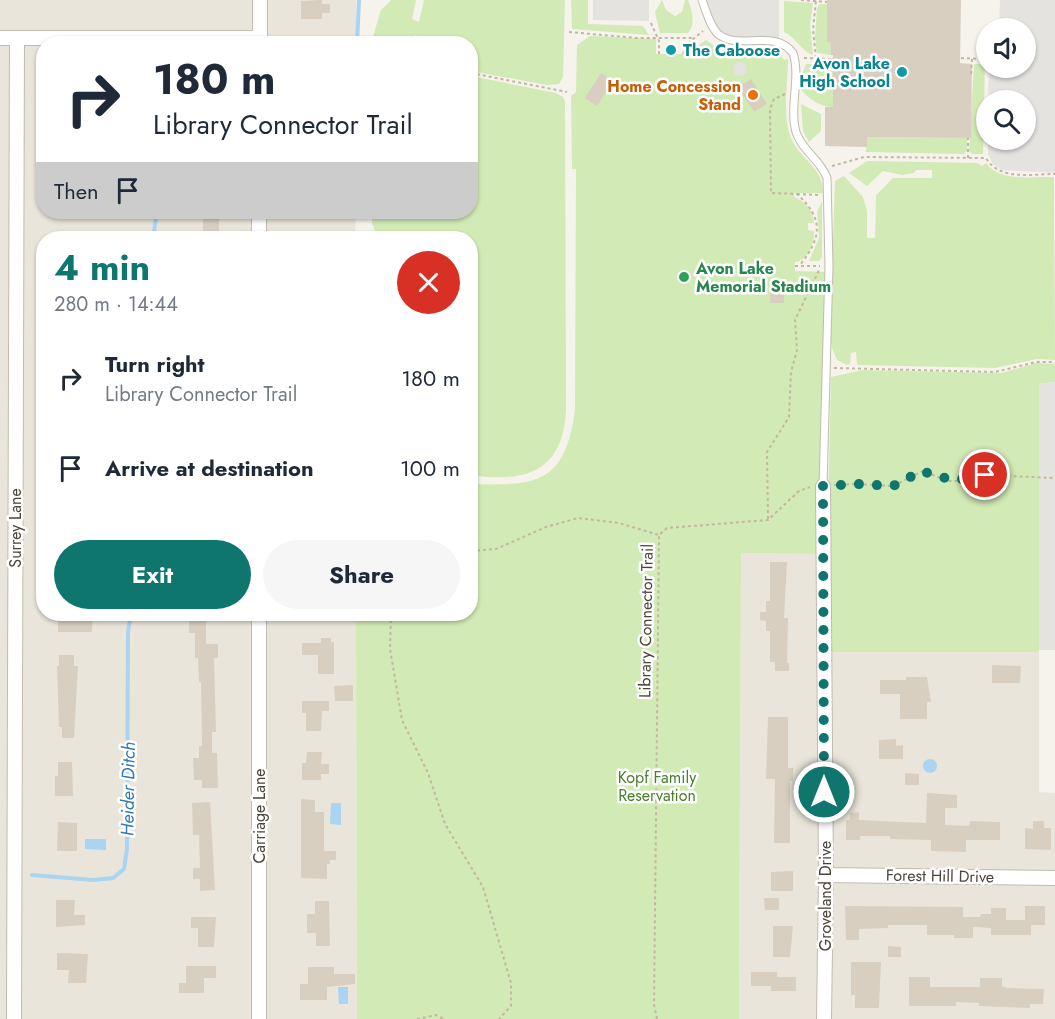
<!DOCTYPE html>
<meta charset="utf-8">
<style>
body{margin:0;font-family:Jost,sans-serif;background:#f6f6f7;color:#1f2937;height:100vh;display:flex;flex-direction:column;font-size:22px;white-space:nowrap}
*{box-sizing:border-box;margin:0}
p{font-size:20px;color:#747a83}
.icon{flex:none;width:33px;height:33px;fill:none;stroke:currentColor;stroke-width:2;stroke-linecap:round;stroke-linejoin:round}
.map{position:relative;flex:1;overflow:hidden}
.details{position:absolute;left:36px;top:231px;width:442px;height:390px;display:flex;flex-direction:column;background:#fff;border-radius:24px;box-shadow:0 2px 4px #0004}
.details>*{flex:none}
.hud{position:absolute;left:36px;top:36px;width:442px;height:183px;border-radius:24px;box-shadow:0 2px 4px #0004;background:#fff;color:#1f2937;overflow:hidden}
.controls{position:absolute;left:976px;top:18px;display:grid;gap:12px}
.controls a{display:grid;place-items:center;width:60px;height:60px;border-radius:50%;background:#fff;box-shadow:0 2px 4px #0004;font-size:30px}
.pin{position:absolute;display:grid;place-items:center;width:51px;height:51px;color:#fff;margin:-26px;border:3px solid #fff;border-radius:50%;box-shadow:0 2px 6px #0007}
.me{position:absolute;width:66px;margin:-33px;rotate:0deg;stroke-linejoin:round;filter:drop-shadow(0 0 4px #0008)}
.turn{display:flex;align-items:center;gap:21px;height:126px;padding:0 18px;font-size:27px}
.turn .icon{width:78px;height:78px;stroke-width:2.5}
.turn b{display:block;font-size:42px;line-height:51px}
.then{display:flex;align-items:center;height:57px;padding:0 18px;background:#0003;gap:12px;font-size:22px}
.round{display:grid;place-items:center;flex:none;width:63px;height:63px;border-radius:32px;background:#f6f6f7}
.headline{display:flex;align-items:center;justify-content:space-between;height:102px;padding:0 18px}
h1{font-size:36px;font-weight:700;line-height:45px;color:#0f766e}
.primary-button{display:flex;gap:12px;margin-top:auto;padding:12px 18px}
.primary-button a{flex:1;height:69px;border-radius:36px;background:#0f766e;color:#fff;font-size:24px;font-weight:700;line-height:69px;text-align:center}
.primary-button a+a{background:#f6f6f7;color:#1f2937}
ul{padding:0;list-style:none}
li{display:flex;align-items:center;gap:18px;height:90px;padding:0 18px}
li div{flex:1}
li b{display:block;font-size:22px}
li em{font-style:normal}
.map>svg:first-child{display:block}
.residential{fill:#eae5da}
.green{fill:#d2eab5}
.parking{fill:#e5e3e0}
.water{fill:#a9d4f2}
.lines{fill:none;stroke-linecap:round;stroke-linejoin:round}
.stream{stroke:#a9d4f2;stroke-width:4}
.building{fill:#d8cfc1}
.service-casing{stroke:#c2bbae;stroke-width:9}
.minor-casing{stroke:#c2bbae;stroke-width:16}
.path{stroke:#c4b79f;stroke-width:2;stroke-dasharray:3 3;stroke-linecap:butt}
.service{stroke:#fff;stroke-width:7}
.minor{stroke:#fff;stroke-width:14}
.route{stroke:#0f766e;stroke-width:10;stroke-dasharray:0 18}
.culture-dot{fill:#0f9aa8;stroke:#fff;stroke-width:2}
.food-dot{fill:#e8710a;stroke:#fff;stroke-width:2}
.leisure-dot{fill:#2e9e5b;stroke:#fff;stroke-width:2}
.labels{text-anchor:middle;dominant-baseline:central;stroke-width:5;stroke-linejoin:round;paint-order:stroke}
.culture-label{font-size:16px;font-weight:bold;fill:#0d838f;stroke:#fff;text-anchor:start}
.food-label{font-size:16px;font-weight:bold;fill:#c56008;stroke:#fff;text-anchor:end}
.leisure-label{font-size:16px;font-weight:bold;fill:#27864d;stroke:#fff;text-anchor:start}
.street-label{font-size:16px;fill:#4b4439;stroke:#fff}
.park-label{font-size:16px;fill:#4a7f2a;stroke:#fff}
.water-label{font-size:18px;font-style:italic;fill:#2e7ab2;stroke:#fff}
</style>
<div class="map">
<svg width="1055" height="1019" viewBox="0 0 1055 1019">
<rect width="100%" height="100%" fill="#f6f3ec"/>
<g class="residential">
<path d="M0,0H356V43L44,44V212H356L355,238H44V614H356L357,1019H0Z"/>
<path d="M741,553L823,554V652H1039V792L1055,793V1019H739Z"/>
</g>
<g class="green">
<path d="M391,0H416L412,19L419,22L424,0H565L563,77L559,84L547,85L471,71V44L422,43L416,35L407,39L408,43H371L381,10Z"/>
<path d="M571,0H588V24L643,26L649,35L572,29Z"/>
<path d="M662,0L666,10L675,16L682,12L685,0H688C692,11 696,24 688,33H660L655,12Z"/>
<path d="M784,1L813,3L810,24L813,55C802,52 797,38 784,32Z"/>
<path d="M820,4H827V41L830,42L831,55L817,53L815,37L817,8Z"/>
<path d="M590,36L656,39V54H687L706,40L726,55L780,54L784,60L788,59C788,83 782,116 791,138C800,160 823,166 823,193H794V197C806,202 813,210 814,223H808V230L814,231C815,242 808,261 795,262V271L829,272L823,554L741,553L739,1019H357L356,614H471V484C537,486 565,484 575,410L576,169H572L571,96L576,92L577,45Z"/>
<path d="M806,64H831L830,70L833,71V107C819,107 810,99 801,90L802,74Z"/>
<path d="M974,64H985L983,154H972L969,151Z"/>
<path d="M471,76L556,93L563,97L565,102L566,410C563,472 526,483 471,475V238H378L372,223V212H471Z"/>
<path d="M801,104L821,114V131L809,142L803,131Z"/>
<path d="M867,137L967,138V151L964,154L866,152Z"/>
<path d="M867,161L977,163L982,166L986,163C1001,183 1032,176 1054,177L1055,360L1037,359L995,368L857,365L856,352L851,353L850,364L847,365L837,360L832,348L830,333L835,181L844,176L863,197L867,211V238H875L876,195L893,178H932V170H916L914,173L902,175L883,171L867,186L849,173Z"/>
<path d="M822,201V257L819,261H809L819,238L817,212Z"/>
<path d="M1036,363L1055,364V382L1039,384V652H825L831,377L863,370L1001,373Z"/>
</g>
<g class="parking">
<path d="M593,0H649V21L593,20Z"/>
<path d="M698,0H779V45L727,44L720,41L713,36Z"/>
<path d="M1000,0H1055V173L1001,170L993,164L988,154V140H1026V100H988L989,68H1026V28H999Z"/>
<circle cx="740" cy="69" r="7"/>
<path d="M1055,382V650H1039V384Z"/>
</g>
<g class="water">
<circle cx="930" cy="766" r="7"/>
<path d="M331,803H341V825L330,824Z"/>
<path d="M85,839H106V850L85,849Z"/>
<path d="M338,987H348V1004H339Z"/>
</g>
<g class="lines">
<g class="stream">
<path d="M357,44L359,0"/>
<path d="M153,238L157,212"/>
<path d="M32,875L93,880L113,878L124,869L127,849L128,632L131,614"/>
</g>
</g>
<g class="building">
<path d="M322,0V4H330V13H322V19H301V1Z"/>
<path d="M827,0H961L960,63L972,64L971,138L867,137V147L825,146V107H833V55H831L830,42H827Z"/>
<path d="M601,73L613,81L597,106L585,98Z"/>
<path d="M751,79L767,104L754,112L738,87Z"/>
<rect x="203" y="217" width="16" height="21"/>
<path d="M771,282H784V303H770Z"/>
<path d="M770,562H787L784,618H788L787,663H789V671H775V662H770V631H766V621L760,620V612H766V601H770Z"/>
<path d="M70,614H88V617H93L92,632H58V619H70Z"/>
<path d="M189,614H206V644H218V658H214L216,732H212V753H217L218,788H202V780H194L193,758H199V746H202L201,682H199L198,658H195V633H189Z"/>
<path d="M321,638H331V642H334V674H318V655H302V643H321Z"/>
<path d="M59,655H74V666H78L74,738H62V727H59L57,666H59Z"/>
<path d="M992,665L1021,666L1020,683H992Z"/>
<path d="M906,677H927L931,702H927V719H900V694H880V680H906Z"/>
<path d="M353,685V701H335L334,686Z"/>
<path d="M302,701H329V711H322L321,731H306V713H302Z"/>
<path d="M768,717H788V768H793V781H790V843H774L775,779H766Z"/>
<path d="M896,739V746L903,745V759H879V740Z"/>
<path d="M307,752H322L321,764H329V774H321V780H302V763H306Z"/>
<path d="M58,762H72L73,796H55V776H58Z"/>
<path d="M905,773L919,774V785H905Z"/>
<path d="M927,793L957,795V808H945V825L969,826L970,821L1000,822V840H966V852L931,851V840L890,839V836H860V840H846V820H850V813L859,812V820L926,823Z"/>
<path d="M301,799L315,800V812H324V851H336V860H330V864H327V879L301,878Z"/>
<path d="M210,802L215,890L200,891V879H193V868H200L199,835H193L192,803Z"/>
<path d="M1033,821H1044V828H1051V850L1025,849V828L1033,829Z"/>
<path d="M58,822L77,823V851H57Z"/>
<path d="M793,871V891H771V872Z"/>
<path d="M764,898H779V910H765Z"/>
<path d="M56,900H75L74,915H85V925L56,927Z"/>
<path d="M315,901H329L330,946H316V933H307V914H315Z"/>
<path d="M845,906L963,907V917H980L981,914H991V908H1006V920H1025V906H1045V925H1031V935H991V928L973,927V938H954V935H927V925H888V928L859,929V940H846Z"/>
<path d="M191,917H216L214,947H198V928H191Z"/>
<path d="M773,926H793L790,957H773Z"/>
<path d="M888,946L901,947V957H888Z"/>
<path d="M57,953L88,954L86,983H68L69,970H57Z"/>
<path d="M851,962H881L879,1008H855V995H851Z"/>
<path d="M186,966H216V978H204V993H179V983H186Z"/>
<path d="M308,967H334V974H355V984L327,987V1000H300V984H308Z"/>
<path d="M751,972H777V977H796V991H771V986H751Z"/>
<path d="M909,977H930V987H980V978H1002V986L1007,988L1044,989L1043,1004H1030V1008L979,1006V1003L956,1002V1006H909Z"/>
</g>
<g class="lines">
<defs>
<path id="service" d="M702,0C706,11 710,26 718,34C739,51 774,28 793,53C801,77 789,107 796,132C802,151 821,160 827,178L829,266L823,486"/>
<g id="minor">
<path d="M0,38H260"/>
<path d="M260,44V0"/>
<path d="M259,238V212"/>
<path d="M823,486L826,875L824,1019"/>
<path d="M259,614V1019"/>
<path d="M826,875L1055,878"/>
<path d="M14,1019L17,38"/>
</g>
</defs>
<use href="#service" class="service-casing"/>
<use href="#minor" class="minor-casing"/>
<g class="path">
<path d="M801,0L827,2"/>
<path d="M651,23L659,41V54"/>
<path d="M569,32L636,38H694"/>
<path d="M418,44L421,42"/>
<path d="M683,54L687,44L703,31"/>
<path d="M804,58L833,59"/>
<path d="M816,58L813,30L816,0"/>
<path d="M832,58L833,69"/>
<path d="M961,58L983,59"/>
<path d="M471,73L567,92"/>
<path d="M971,74L972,59"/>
<path d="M785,94L774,99L770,109L771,193L797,194C824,219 822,237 800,265"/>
<path d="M968,158V138"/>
<path d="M832,166L864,157L986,158C999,181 1032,174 1055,174"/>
<path d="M797,194L818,195"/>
<path d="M795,266H820"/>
<path d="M834,368L995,372L1036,362H1055"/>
<path d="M834,485L857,484L893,486L923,471L948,481H964L985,475L1055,478"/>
<path d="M768,519L767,452L789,417L791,372L797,350L795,320L820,268"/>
<path d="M471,551L496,549L546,527L578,518L619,523L659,535"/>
<path d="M391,614L390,649L402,720L428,773L445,824L483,887L511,983V1006L499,1019"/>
<path d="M417,1019L436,1015L444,1019"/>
<path d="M657,1019L654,1005L659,535L667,528L768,520L799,491L810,487"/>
</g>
<use href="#service" class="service"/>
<use href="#minor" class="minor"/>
</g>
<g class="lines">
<path class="route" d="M824,792L823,486L857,484L893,486L922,471C946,480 960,482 985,475"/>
</g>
<g class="culture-dot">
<circle cx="671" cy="50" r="6"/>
<circle cx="902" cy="72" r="6"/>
</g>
<circle class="food-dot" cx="753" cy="95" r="6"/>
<circle class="leisure-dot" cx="684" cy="277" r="6"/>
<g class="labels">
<g class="culture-label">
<text x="683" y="50">The Caboose</text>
<text x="890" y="63" text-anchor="end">Avon Lake<tspan x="890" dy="18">High School</tspan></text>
</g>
<g class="food-label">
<text x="741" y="86">Home Concession<tspan x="741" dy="18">Stand</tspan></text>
</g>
<g class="leisure-label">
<text x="696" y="268">Avon Lake<tspan x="696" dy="18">Memorial Stadium</tspan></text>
</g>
<g class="street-label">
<text transform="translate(15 528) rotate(-90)">Surrey Lane</text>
<text transform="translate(646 621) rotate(-89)">Library Connector Trail</text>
<text transform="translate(259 816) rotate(-90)">Carriage Lane</text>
<text transform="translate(940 876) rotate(1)">Forest Hill Drive</text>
<text transform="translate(825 896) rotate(-90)">Groveland Drive</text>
</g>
<g class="park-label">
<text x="657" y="777">Kopf Family<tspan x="657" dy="18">Reservation</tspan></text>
</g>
<g class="water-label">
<text transform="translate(128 789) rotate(-89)">Heider Ditch</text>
</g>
</g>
</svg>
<div class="controls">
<a><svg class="icon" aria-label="sound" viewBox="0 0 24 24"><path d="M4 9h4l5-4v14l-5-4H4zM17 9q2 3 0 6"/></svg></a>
<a><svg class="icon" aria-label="search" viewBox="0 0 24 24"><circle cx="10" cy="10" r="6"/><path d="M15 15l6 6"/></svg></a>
</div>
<div class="pin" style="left:985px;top:475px;background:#d93025"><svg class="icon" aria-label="arrive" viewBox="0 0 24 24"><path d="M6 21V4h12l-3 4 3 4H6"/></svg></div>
<svg class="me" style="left:824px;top:792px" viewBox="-20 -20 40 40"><circle r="17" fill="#0f766e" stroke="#fff" stroke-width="3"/><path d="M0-11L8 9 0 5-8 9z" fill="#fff"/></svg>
<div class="hud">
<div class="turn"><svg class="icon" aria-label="right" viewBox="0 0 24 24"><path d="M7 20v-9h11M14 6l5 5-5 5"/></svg><div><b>180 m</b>Library Connector Trail</div></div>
<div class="then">Then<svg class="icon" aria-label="arrive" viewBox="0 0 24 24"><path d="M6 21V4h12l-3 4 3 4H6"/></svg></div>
</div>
<section class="details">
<div class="headline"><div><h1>4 min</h1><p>280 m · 14:44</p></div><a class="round" style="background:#d93025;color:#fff"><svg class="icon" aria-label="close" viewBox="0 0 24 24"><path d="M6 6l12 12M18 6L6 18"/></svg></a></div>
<ul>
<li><svg class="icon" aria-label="right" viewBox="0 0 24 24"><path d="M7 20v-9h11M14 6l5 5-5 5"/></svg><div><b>Turn right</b><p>Library Connector Trail</p></div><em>180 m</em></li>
<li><svg class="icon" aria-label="arrive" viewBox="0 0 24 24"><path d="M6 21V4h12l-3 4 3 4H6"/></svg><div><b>Arrive at destination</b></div><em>100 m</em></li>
</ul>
<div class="primary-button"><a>Exit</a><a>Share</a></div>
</section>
</div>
